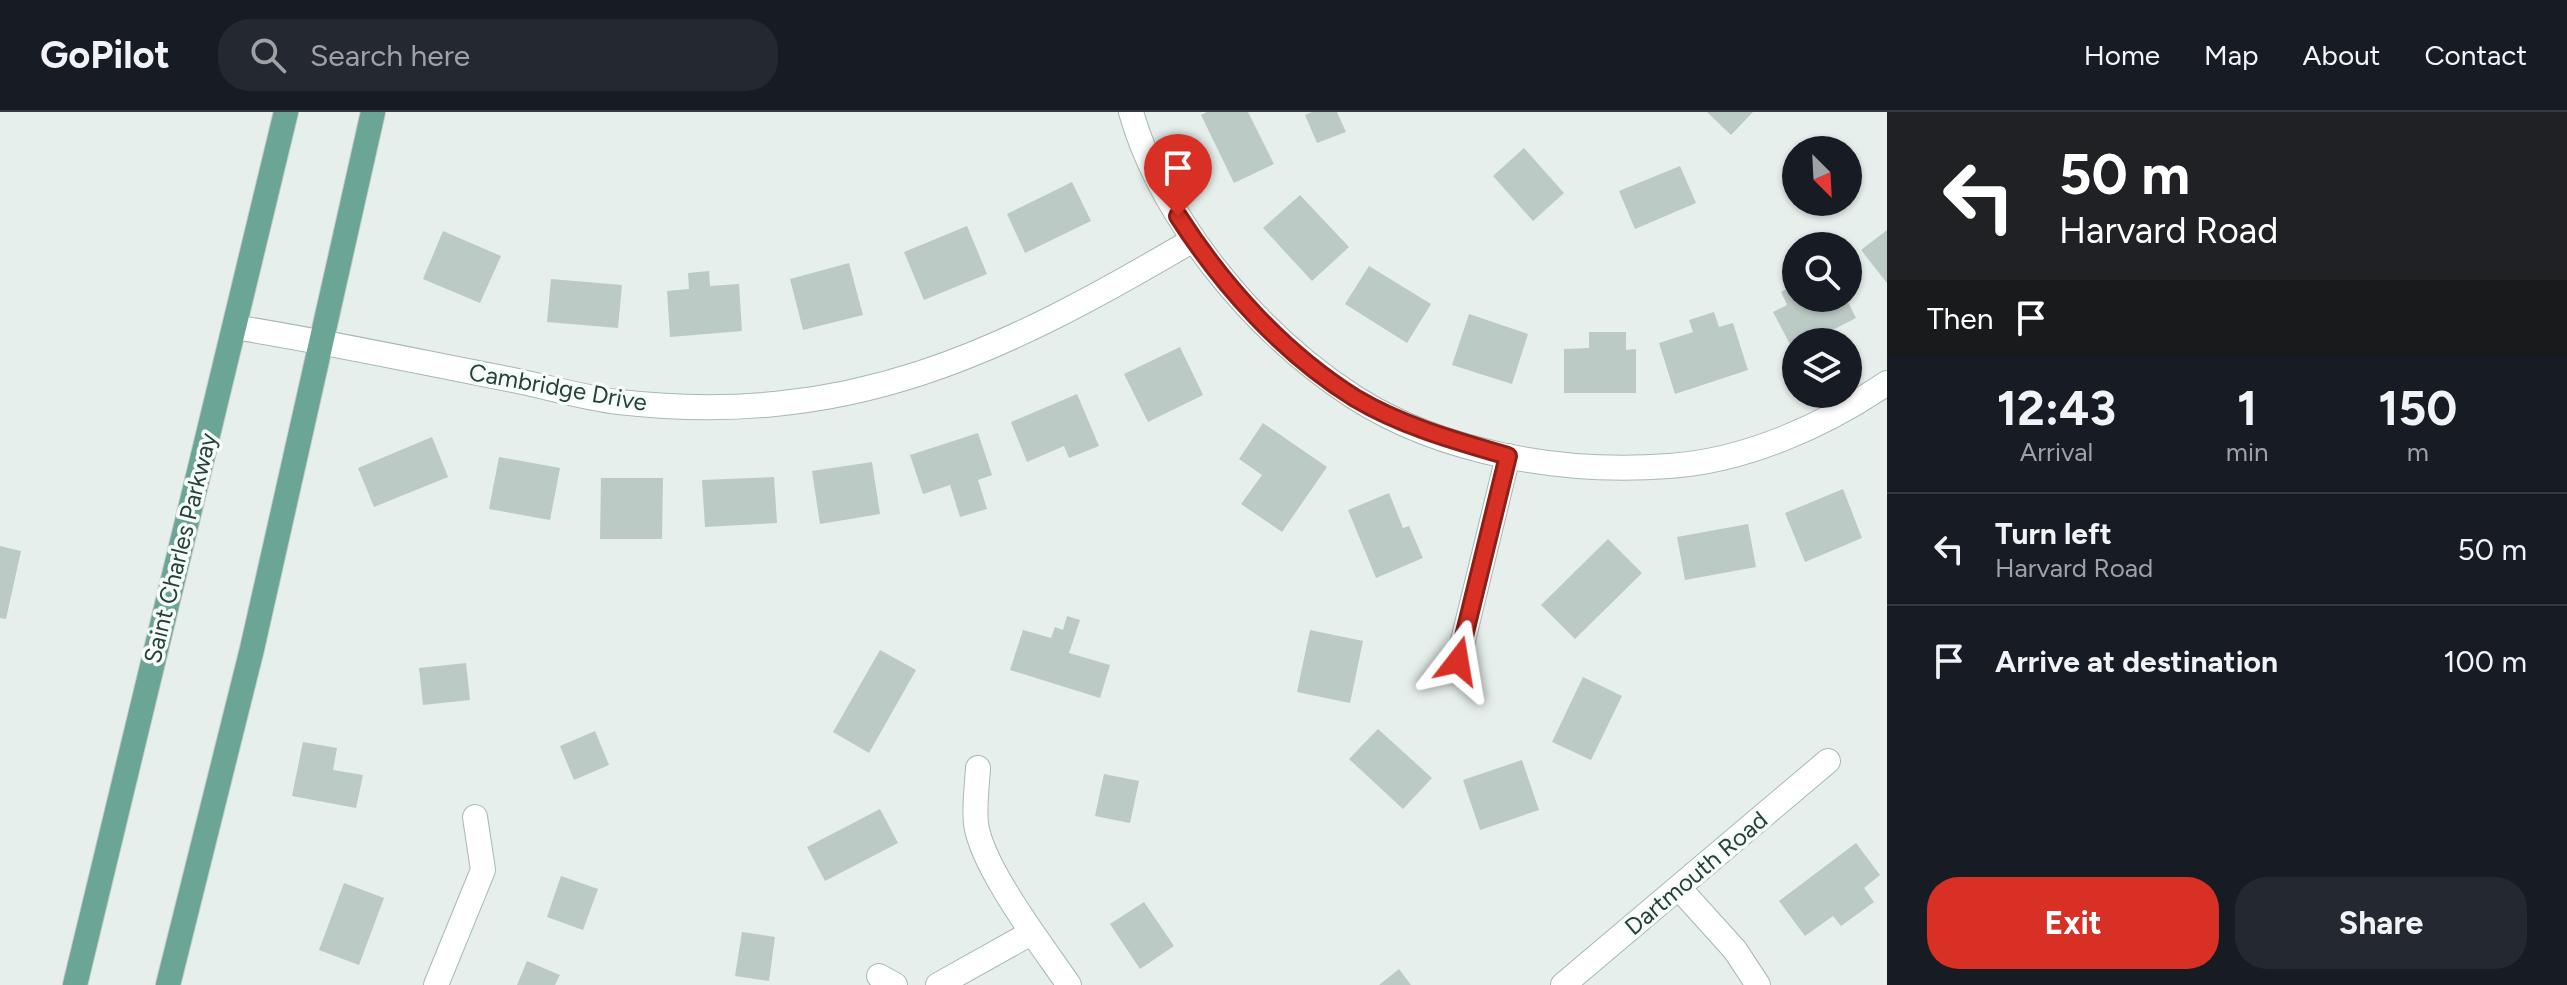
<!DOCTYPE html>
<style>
body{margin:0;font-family:Figtree,sans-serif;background:#242831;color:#f1f3f6;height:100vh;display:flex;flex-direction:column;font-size:30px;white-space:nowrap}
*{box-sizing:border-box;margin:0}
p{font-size:26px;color:#9ea1a6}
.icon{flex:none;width:44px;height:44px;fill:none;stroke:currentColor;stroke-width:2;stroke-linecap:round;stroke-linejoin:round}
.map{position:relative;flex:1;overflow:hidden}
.drawer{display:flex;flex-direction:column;background:#171b24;width:680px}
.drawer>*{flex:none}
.guide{background:#202124;color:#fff;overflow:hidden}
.needle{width:52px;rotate:156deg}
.fabs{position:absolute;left:1782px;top:24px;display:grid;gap:16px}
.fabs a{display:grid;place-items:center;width:80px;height:80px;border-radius:50%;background:#171b24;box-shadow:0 2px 6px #0004;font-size:40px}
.pin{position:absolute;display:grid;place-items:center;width:68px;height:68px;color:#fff;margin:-82px -34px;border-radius:50% 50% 50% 0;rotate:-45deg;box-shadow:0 0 8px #0007}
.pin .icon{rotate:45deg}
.me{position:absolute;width:88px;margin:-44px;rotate:14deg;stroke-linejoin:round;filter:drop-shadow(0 0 6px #0008)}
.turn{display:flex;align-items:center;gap:28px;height:168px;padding:0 40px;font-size:36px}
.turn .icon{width:104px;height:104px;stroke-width:2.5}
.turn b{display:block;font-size:56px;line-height:68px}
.then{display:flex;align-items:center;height:76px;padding:0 40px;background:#0003;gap:16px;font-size:30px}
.eta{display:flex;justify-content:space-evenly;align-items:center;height:136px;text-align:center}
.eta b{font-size:48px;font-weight:700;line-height:56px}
.action{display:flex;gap:16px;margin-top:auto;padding:16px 40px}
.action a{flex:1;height:92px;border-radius:32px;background:#d93025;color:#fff;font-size:32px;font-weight:700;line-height:92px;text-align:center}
.action a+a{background:#242831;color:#f1f3f6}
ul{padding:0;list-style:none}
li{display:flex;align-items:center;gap:24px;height:112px;padding:0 40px;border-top:2px solid #363941}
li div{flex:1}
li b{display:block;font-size:30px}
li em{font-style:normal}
header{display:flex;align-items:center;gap:48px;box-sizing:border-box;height:112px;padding:0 40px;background:#171b24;border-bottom:2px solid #363941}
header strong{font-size:38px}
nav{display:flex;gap:44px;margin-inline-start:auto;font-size:28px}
.search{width:560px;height:72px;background:#242831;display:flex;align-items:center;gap:20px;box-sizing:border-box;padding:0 28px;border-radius:32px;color:#9ea1a6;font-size:30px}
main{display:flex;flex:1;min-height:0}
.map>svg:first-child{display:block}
.building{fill:#bbcac4}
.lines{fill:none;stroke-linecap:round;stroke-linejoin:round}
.street-casing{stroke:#a8b8b2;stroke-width:26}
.primary-casing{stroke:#c2cac8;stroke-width:26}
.street{stroke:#fff;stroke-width:24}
.primary{stroke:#6aa596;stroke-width:24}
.route-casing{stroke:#8d1f18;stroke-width:20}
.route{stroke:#d93025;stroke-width:14}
.labels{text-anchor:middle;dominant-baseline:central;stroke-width:7;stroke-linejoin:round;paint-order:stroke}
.street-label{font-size:24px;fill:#24423a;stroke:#f7fbf9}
</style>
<header>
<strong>GoPilot</strong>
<div class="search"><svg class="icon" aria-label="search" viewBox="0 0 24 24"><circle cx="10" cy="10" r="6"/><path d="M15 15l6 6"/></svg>Search here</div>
<nav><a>Home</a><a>Map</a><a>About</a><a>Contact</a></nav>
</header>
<main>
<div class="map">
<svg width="1887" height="873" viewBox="0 0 1887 873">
<rect width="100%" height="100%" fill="#e6efeb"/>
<g class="building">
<path d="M1207,0H1248L1274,52L1234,71L1201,3Z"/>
<path d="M1312,0H1337L1346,20L1317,31L1305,3Z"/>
<path d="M1707,0H1753L1731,23Z"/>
<path d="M1524,36L1564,81L1533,109L1493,64Z"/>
<path d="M1680,54L1696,91L1635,117L1619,79Z"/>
<path d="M1072,70L1091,109L1025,141L1007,102Z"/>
<path d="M1300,83L1349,135L1312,169L1263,116Z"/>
<path d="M967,114L987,162L924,188L904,140Z"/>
<path d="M1887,118V171L1861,138Z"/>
<path d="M443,119L501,144L480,191L423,167Z"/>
<path d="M849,151L863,203L803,218L790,167Z"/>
<path d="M1369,154L1431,192L1407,231L1345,192Z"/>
<path d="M709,159L710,174L739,172L742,219L670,225L667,179L689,177L688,161Z"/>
<path d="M551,167L622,173L618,216L547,210Z"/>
<path d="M1796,172V186H1846L1856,206L1809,230H1796L1793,238L1773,200L1787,193L1781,180Z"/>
<path d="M1714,200L1719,215L1733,211L1748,258L1675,282L1659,231L1693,220L1689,208Z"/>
<path d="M1469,202L1528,222L1512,272L1452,253Z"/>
<path d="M1589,220H1626V238L1636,237V281H1564V237L1589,236Z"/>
<path d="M1180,235L1203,283L1148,310L1124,262Z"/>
<path d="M1077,282L1099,334L1069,346L1064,334L1027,350L1011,310Z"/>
<path d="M1263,311L1327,355L1282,420L1241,392L1262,363L1239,347Z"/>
<path d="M978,321L992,363L978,368L987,397L960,405L950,373L923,382L910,343Z"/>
<path d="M432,325L448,365L374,395L358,356Z"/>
<path d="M499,345L560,356L550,408L489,397Z"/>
<path d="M872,350L880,402L820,412L812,359Z"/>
<path d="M774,365L777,411L705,415L702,368Z"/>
<path d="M601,366H663L662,427H600Z"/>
<path d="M1843,377L1862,426L1805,450L1785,401Z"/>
<path d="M1389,381L1403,416L1409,414L1423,446L1376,466L1348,398Z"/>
<path d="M1748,412L1756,455L1685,468L1677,425Z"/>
<path d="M1608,427L1642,461L1575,527L1541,493Z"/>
<path d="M0,434L21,439L6,507L0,506Z"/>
<path d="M1067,504L1080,508L1069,541L1110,553L1100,586L1010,558L1023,518L1051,526L1055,515L1063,518Z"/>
<path d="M1310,518L1363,529L1350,591L1297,580Z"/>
<path d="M880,538L916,558L869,641L833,620Z"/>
<path d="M466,551L470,588L423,593L419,556Z"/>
<path d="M1583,565L1622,584L1591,648L1552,630Z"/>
<path d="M1378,617L1432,666L1403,697L1349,647Z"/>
<path d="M595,619L609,653L574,668L560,634Z"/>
<path d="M303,630L337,636L333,658L363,663L356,696L292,684Z"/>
<path d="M1522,648L1539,698L1480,718L1463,668Z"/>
<path d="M1104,662L1139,669L1130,711L1095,704Z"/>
<path d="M880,697L898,731L825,769L807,735Z"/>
<path d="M1856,731L1880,763L1864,776L1874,790L1841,814L1833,804L1805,824L1779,789Z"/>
<path d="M561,764L598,777L583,818L547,805Z"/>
<path d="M344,771L384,786L359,853L319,838Z"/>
<path d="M1144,790L1174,834L1140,857L1110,812Z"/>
<path d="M742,820L775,825L769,869L735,864Z"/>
<path d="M527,849L560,863L555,873H517Z"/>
<path d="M1399,857L1411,873H1379Z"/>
</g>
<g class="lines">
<defs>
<g id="street">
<path d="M1131,0C1147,57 1177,107 1213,154C1252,204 1300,250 1354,285C1443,342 1564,362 1669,354C1745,349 1824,314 1887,271"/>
<path d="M234,215C328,230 420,250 513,268C548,275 584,286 619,290C850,316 1001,241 1193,128"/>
<path d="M1458,549L1508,344"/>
<path d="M978,656C977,674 974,694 976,712C982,756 1043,835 1069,873"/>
<path d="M1679,776L1735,838L1758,873"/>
<path d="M879,864L895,873"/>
<path d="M436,873L483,758L475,705"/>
<path d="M938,873L1031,821"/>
<path d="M1563,873L1828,649"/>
</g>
<g id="primary">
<path d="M75,873L286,0"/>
<path d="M168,873L252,537L373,0"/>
</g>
</defs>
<use href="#street" class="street-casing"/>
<use href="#primary" class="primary-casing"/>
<use href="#street" class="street"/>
<use href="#primary" class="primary"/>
</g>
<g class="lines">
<defs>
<path id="route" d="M1178,104C1223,174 1283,241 1355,286C1402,314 1456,329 1508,344L1458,549"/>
</defs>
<use href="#route" class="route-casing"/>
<use href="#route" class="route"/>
</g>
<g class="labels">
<g class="street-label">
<text transform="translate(558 275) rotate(10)">Cambridge Drive</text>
<text transform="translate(180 436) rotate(-76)">Saint Charles Parkway</text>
<text transform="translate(1696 761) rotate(-40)">Dartmouth Road</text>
</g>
</g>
</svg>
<div class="fabs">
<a><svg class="needle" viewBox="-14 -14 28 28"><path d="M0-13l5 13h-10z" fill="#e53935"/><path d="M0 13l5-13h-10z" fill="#9ea1a6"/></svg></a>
<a><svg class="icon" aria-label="search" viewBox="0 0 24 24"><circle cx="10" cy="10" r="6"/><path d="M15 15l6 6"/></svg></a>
<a><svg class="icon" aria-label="layers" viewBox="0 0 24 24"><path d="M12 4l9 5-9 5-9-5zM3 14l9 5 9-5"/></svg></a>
</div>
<div class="pin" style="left:1178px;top:104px;background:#d93025"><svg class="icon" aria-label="arrive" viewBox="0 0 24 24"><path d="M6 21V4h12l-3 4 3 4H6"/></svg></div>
<svg class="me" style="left:1458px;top:549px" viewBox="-20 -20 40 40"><path d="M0-17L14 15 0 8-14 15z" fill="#d93025" stroke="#fff" stroke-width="4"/></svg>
</div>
<section class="drawer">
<div class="guide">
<div class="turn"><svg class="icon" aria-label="left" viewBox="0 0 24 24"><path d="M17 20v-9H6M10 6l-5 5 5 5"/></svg><div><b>50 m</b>Harvard Road</div></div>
<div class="then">Then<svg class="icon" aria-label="arrive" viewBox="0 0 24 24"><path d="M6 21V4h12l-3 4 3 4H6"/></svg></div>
</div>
<div class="eta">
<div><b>12:43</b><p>Arrival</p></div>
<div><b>1</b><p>min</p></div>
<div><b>150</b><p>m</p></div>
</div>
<ul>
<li><svg class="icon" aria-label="left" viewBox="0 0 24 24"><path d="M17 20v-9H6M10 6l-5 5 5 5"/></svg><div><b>Turn left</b><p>Harvard Road</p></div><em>50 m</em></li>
<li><svg class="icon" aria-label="arrive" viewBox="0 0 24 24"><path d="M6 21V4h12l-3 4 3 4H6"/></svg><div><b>Arrive at destination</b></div><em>100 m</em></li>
</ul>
<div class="action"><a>Exit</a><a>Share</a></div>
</section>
</main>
